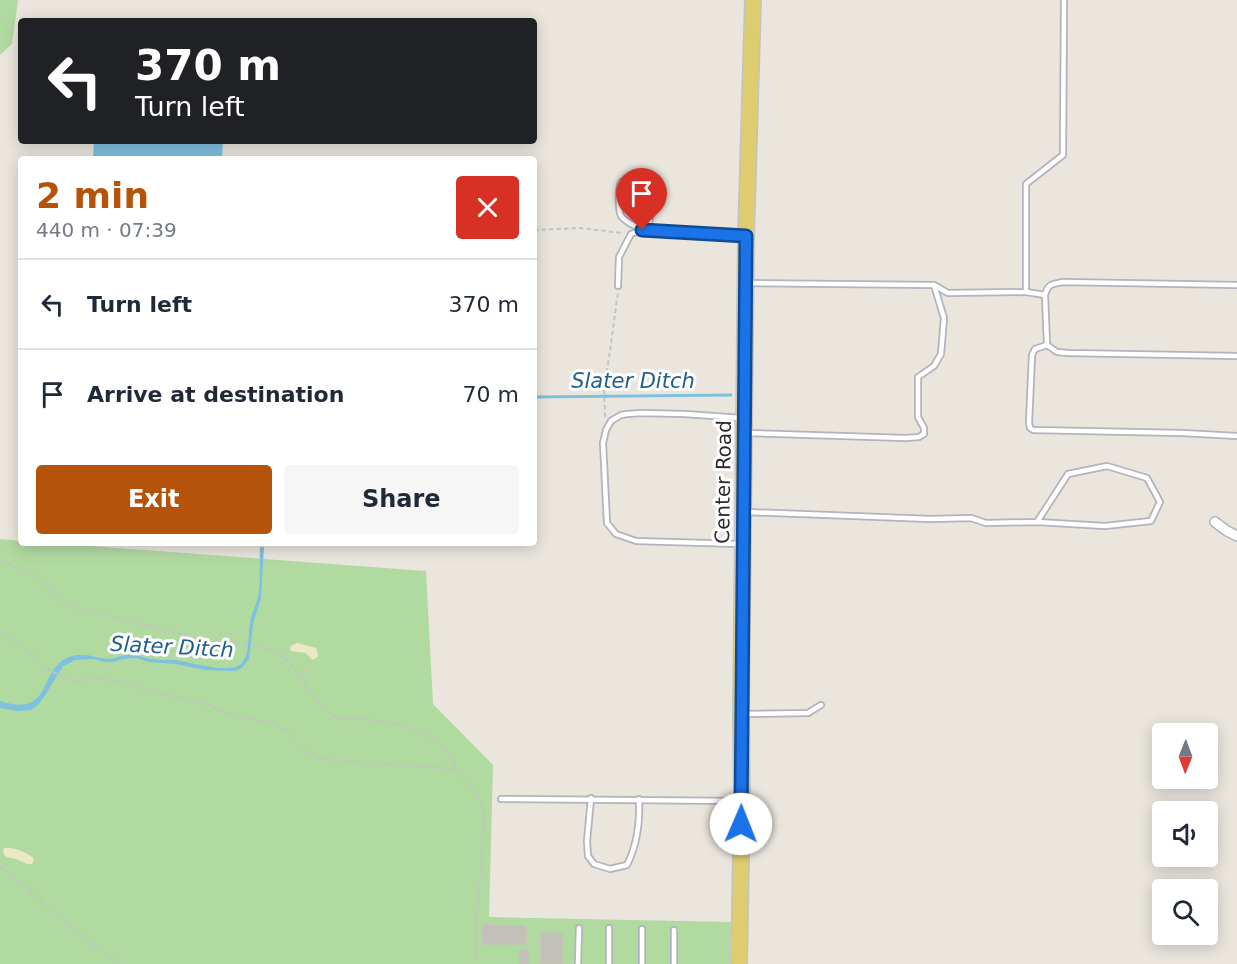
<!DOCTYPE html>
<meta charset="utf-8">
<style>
body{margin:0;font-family:"DejaVu Sans",sans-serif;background:#f6f6f7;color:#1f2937;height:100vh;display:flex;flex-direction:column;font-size:22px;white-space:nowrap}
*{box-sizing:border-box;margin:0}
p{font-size:20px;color:#747a83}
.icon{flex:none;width:33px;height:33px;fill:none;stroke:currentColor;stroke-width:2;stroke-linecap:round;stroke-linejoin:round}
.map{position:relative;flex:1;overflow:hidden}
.drawer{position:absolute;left:18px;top:156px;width:519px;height:390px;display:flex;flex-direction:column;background:#fff;border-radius:6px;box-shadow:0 3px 15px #0003}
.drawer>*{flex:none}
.guide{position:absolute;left:18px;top:18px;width:519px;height:126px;border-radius:6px;box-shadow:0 3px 15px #0003;background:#202124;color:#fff;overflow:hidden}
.needle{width:39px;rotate:181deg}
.controls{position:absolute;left:1152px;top:723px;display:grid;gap:12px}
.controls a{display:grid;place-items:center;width:66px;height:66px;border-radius:6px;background:#fff;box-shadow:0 3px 15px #0003;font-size:30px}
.pin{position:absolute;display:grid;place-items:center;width:51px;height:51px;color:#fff;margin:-62px -26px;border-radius:50% 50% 50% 0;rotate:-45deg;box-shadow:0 0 6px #0007}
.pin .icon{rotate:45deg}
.me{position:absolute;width:66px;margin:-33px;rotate:1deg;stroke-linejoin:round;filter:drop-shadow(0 0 4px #0008)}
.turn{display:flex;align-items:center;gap:21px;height:126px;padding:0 18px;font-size:27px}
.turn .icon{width:78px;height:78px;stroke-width:2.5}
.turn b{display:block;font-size:42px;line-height:51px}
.round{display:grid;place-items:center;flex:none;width:63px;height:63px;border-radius:6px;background:#f6f6f7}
.overview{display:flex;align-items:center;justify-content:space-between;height:102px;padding:0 18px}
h1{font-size:36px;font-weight:800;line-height:45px;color:#b45309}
.action{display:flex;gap:12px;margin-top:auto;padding:12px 18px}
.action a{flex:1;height:69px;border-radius:6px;background:#b45309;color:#fff;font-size:24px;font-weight:800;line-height:69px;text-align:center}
.action a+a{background:#f6f6f7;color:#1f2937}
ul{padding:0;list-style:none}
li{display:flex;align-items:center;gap:18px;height:90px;padding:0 18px;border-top:2px solid #e0e1e3}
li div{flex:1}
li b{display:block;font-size:22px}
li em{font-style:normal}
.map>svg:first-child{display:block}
.green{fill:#b1daa1}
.sand{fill:#ece8c5}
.water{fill:#7ec0e0}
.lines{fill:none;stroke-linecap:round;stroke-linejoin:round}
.stream{stroke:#7ec0e0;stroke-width:3}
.building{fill:#c3c0b9;stroke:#c6c2b8;stroke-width:1.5}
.lane-casing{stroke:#b2b3bc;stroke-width:8}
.street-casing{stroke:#b2b3bc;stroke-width:12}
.primary-casing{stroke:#c3c3c3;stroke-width:18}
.path{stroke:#c3c3c3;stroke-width:2;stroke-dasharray:4.5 3;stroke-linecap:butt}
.lane{stroke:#fff;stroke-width:4.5}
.street{stroke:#fff;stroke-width:9}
.primary{stroke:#dfcc6e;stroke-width:15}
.route-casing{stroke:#114b97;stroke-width:15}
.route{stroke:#1a73e8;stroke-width:10}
.labels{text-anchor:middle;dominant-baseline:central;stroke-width:6;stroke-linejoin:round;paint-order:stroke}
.street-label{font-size:20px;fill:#2a2a2a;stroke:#fff}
.water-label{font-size:21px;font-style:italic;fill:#1e5f8b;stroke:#fff}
</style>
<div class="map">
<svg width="1237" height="964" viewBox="0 0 1237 964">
<rect width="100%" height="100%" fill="#eae6de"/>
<g class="green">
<path d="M0,0H18L12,44L0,55Z"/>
<path d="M0,539L21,541V543H49L426,571L433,704L493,765L489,917L731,922L730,964H0Z"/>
</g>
<g class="sand">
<path d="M297,643L316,648L318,654V657L312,660L306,653L291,651L290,649L291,646Z"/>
<path d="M4,848C13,847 26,852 33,858L34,860L32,864H27L16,859L6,857L3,852Z"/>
</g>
<g class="water">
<path d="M94,141H223L222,159H93Z"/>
<path d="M260,547H264L261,598L253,624L249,659L242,668L235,671L205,670L176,664L149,662L136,658L122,659L113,662H104L94,659L75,660L63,666L44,697L37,706L31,710L18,711L0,708V701C55,719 37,666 72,656C85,652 96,658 108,659C115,659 119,656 125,655C135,654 144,658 152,659C160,660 168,660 175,660C189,662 232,675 242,663C250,653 248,635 250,623C251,614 256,606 258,597C261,581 259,563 260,547Z"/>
</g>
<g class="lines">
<path class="stream" d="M534,397L731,395"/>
</g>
<g class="building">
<path d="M482,925L526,926V944H482Z"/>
<rect x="541" y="933" width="21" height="31"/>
<rect x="520" y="950" width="8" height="14"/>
</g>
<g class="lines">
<defs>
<g id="lane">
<path d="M641,229C635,226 625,222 621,216C618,209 618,189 621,182C656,165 650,211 649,230"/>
<path d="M749,283L934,285L948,293L1026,292V184L1063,155L1064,0"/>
<path d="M618,286L619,257L631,234L642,230L744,236"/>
<path d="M1026,292L1045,295"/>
<path d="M1047,345L1035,349L1032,355L1029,423L1030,428L1033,430L1182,433L1237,436"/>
<path d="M1047,345L1045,295C1048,283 1053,284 1063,282L1237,285"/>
<path d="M1047,345L1057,352L1068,353L1237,356"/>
<path d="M746,433L906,438L919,437L924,434V428L918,417V377L934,366L941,354L944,318L934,285"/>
<path d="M746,512L931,519L971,518L986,523L1037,522L1105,526L1151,521L1160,502L1147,478L1107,466L1068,474L1037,522"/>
<path d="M740,544L636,541L616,534L607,523L603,443L606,430L611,421L621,415L627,414L641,413L685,414L741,418"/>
<path d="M744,714L808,713L821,705"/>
<path d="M591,798L587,841L588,856L594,864L610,869L627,865C637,845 640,821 639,799"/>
<path d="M501,799L739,801"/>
<path d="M609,928V964"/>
<path d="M642,929V964"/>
<path d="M578,964L579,928"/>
<path d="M674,964V930"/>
</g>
<path id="street" d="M1215,522L1227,531L1237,536"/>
<path id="primary" d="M739,964L742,801L741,714L746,236L753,0"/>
</defs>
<use href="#lane" class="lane-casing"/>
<use href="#street" class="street-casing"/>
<use href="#primary" class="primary-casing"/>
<g class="path">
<path d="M534,230L580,228L622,233"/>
<path d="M605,417L604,387L609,358L618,292"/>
<path d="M0,561L34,574L66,604L81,609C126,620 170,632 215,641C230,643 267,646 278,653C302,668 311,704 336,717C345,721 353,718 363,719C384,721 430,729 444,747C449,753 453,763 458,770"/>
<path d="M0,631L13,639L34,656L44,667L67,679L73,681L95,679L119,681L165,695L201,702L237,717L272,723L286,730L306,752L320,759L443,768L458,770L481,801L484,813L480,882L475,925V964"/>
<path d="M0,866L23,884L56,915L75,930L100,950L123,964"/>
</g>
<use href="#lane" class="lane"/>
<use href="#street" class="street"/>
<use href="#primary" class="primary"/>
</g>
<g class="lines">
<defs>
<path id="route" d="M642,230L746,236L741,824"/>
</defs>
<use href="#route" class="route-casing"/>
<use href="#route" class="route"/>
</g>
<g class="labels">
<g class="street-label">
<text transform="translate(723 482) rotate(-89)">Center Road</text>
</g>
<g class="water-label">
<text x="633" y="381">Slater Ditch</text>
<text transform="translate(172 647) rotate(3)">Slater Ditch</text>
</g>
</g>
</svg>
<div class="controls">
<a><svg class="needle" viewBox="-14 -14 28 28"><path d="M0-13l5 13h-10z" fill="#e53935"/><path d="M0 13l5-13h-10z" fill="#747a83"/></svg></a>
<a><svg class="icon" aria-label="sound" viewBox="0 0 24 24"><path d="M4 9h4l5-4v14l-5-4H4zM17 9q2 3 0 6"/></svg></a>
<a><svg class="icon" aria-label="search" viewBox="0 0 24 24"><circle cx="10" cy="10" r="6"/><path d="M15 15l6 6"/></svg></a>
</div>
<div class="pin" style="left:642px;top:230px;background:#d93025"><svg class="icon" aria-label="arrive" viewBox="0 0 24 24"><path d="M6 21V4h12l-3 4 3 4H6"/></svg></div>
<svg class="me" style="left:741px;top:824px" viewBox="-20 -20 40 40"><circle r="19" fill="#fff"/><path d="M0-13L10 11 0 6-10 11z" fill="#1a73e8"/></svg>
<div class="guide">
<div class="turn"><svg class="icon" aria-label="left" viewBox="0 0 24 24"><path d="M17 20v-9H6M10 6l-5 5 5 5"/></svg><div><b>370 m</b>Turn left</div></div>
</div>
<section class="drawer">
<div class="overview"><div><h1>2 min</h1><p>440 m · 07:39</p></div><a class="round" style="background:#d93025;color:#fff"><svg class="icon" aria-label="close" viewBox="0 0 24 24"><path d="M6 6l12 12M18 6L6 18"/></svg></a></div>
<ul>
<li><svg class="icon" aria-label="left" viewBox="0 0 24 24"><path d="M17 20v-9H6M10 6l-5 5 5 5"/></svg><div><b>Turn left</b></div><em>370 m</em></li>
<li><svg class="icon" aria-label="arrive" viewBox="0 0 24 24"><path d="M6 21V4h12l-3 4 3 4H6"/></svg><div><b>Arrive at destination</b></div><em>70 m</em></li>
</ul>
<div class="action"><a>Exit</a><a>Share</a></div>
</section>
</div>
